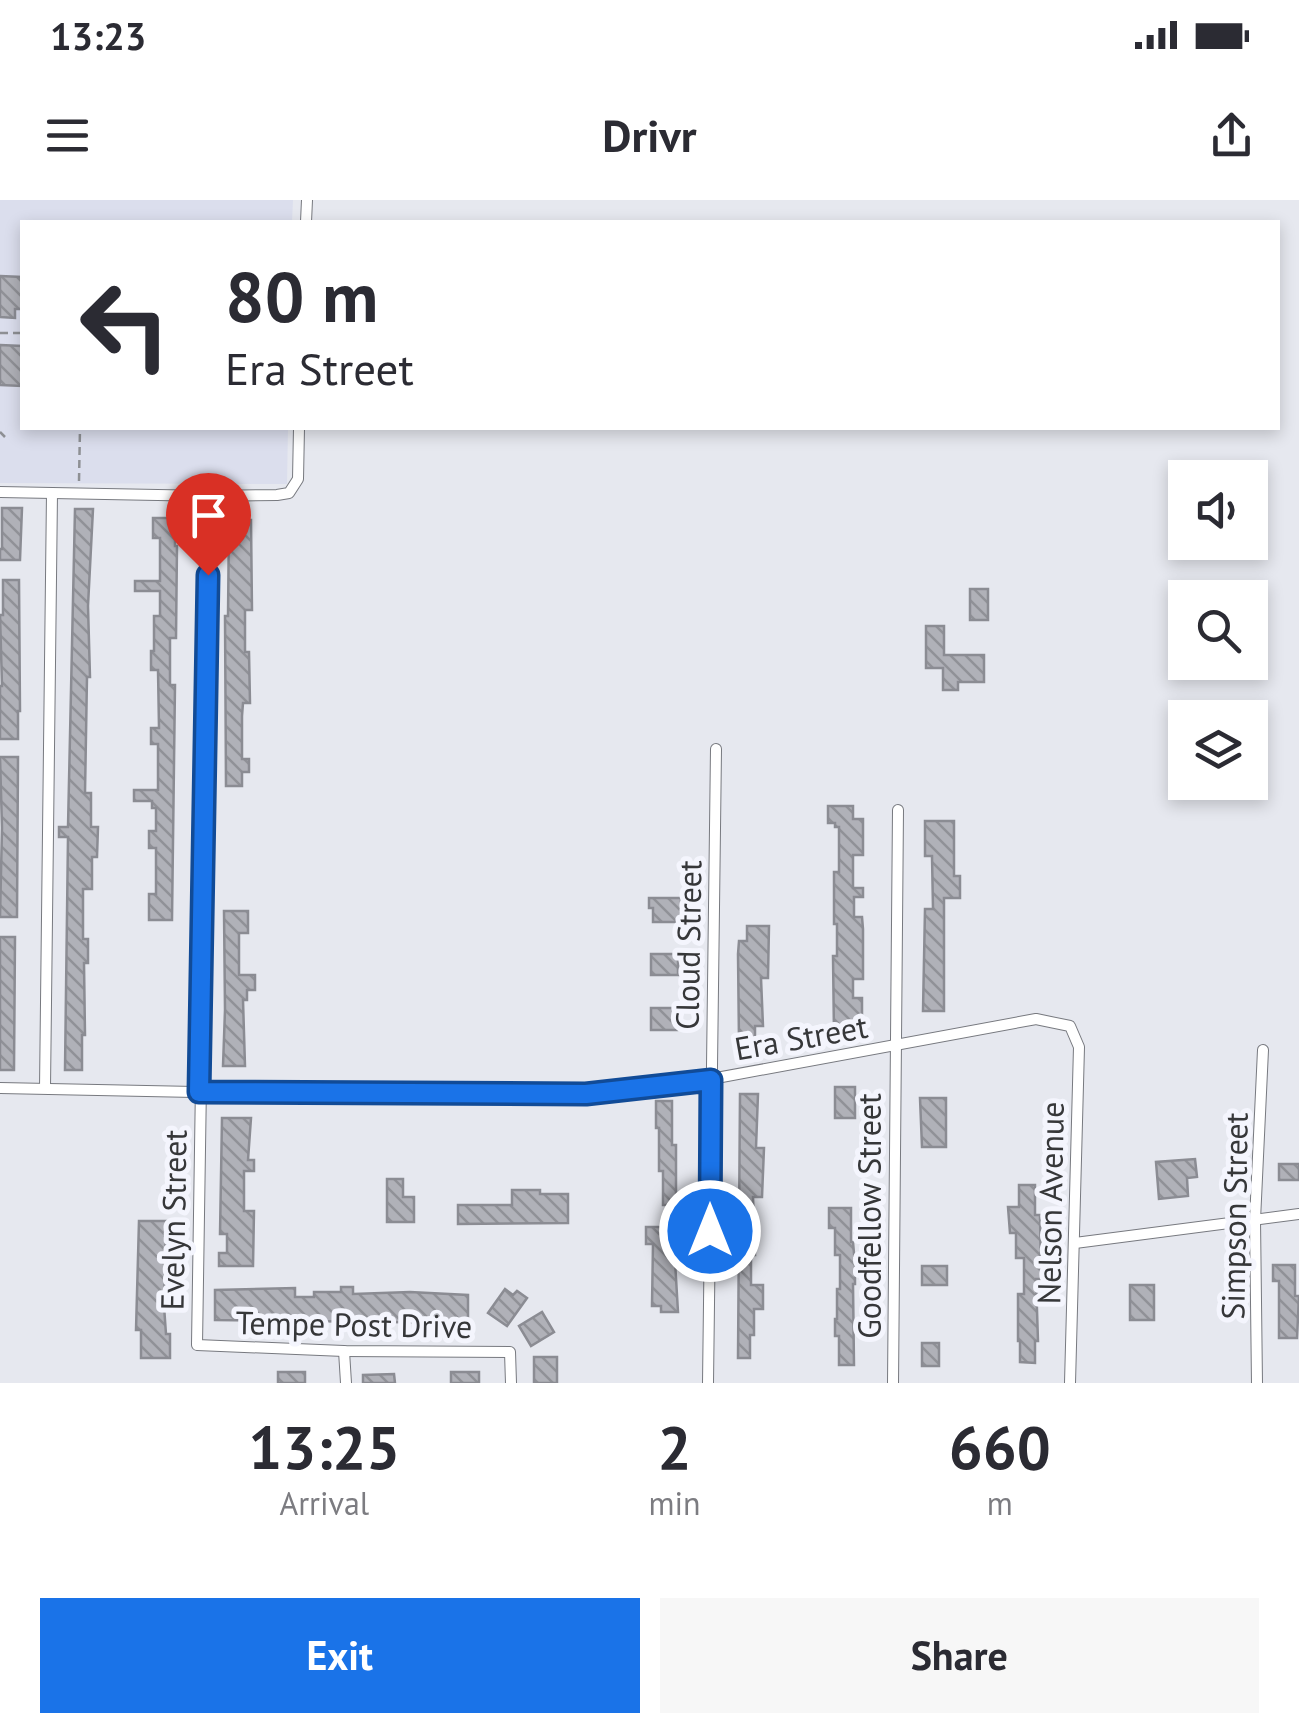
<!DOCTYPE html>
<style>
body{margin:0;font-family:"PT Sans",sans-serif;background:#f7f7f7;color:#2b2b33;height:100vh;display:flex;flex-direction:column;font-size:38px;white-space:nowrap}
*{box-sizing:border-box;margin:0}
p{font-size:32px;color:#7c7c81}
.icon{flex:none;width:55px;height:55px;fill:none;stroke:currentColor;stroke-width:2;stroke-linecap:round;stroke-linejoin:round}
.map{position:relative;height:1183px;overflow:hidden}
.panel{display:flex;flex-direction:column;background:#fff;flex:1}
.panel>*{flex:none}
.banner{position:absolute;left:20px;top:20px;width:1260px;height:210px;border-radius:0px;box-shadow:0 5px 15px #0003;background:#fff;color:#2b2b33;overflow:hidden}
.controls{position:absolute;left:1168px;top:260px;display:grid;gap:20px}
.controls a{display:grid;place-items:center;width:100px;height:100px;border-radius:0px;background:#fff;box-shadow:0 5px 15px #0003;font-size:50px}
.pin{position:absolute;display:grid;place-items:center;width:85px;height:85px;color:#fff;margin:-102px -42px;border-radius:50% 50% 50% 0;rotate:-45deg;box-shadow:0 0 10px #0007}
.pin .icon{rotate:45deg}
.me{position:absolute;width:110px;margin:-55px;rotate:0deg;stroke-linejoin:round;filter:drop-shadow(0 0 8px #0008)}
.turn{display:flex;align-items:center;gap:35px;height:210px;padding:0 40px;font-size:45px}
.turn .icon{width:130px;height:130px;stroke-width:2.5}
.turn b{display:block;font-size:70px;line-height:85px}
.eta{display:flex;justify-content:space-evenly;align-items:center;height:170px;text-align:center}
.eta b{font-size:60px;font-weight:700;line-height:70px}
.button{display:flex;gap:20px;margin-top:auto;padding:20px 40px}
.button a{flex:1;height:115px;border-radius:0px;background:#1a73e8;color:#fff;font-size:40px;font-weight:700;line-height:115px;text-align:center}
.button a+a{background:#f7f7f7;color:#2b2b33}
.status{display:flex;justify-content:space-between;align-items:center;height:70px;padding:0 50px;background:#fff;direction:ltr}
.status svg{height:28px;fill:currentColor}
header{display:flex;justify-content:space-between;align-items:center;height:130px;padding:0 40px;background:#fff;font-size:45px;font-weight:700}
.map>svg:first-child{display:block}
.built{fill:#dbdeed}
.building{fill:url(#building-back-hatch);stroke:#8b8c93;stroke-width:2.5}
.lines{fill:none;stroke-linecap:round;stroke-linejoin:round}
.street-casing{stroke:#77797f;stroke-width:12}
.path{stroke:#8e9094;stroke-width:2.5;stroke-dasharray:8 5;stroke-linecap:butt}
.street{stroke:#fff;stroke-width:10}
.route-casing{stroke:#114b97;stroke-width:25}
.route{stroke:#1a73e8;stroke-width:18}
.labels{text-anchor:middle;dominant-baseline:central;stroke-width:10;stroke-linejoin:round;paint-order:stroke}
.street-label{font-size:32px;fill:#363739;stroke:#f4f5fd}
</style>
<div class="status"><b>13:23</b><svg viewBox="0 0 49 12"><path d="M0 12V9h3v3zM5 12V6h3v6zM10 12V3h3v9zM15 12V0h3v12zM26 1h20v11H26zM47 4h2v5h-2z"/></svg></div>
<header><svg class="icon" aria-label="menu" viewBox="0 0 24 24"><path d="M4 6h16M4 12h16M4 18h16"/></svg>Drivr<svg class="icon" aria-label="share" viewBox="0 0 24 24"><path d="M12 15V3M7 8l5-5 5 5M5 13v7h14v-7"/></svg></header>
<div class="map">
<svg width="1299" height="1183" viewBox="0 0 1299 1183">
<defs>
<pattern id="building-back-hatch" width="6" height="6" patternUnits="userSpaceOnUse" patternTransform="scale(2.5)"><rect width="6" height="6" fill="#b0b1b8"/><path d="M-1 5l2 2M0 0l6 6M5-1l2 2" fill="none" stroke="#909197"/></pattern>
</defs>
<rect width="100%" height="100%" fill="#e6e8ef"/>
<path class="built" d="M0,0H293L292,22H22V228H288L287,284L0,283Z"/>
<g class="building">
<path d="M0,76L22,77V109H15V118L0,117Z"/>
<path d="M0,145L22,146V186L0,185Z"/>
<path d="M2,308H22L20,360H0V349H2Z"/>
<path d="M75,309H93L88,406L90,477H87L85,593H91V627H98L97,657H92V689H83V739H88V763H84L85,835H82V870H65L68,637H59V627H68Z"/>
<path d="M153,318H175V346H177L176,438H170V485H175L172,720H149V694H156V648H149V631H156V608H152V601H134V590H158V544H151V528H159L158,470H151V451H154V416H160V391H135V381H160V338H153Z"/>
<path d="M229,320H251L252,410H245V452H249L250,503H243L242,516V559H249V572H242V586H226L225,416H228Z"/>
<path d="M3,380H19L20,511H18V539H0V486H2L0,415H3Z"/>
<rect x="970" y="389" width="18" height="31"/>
<path d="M926,426H944V455H984V482H958V490H943V468H926Z"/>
<path d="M0,557H18L17,717H0L2,628Z"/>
<path d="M828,606H853V619H863V655H853V688H863V697H854V717H862L863,729V779H853V798H862V836L834,835L833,756H837V724H834V672H839V627H835V623H828Z"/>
<path d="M925,621H954V676H960V698H944V811H923L925,709H933L932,656H925Z"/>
<path d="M649,698H681V722H653V708H649Z"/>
<path d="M224,711H248V733H239V775H255V790H247V800H243L245,866H223L225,810Z"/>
<path d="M747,726H769L768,778H761L763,826H755V842H739L738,754L739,741H747Z"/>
<path d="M0,737H15L14,870H0Z"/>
<rect x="651" y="754" width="27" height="21"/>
<rect x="651" y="808" width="26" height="22"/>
<rect x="835" y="887" width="20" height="31"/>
<path d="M740,894H758L756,948H764L762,997H753L755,1055H751V1085H763V1109H754V1135H750V1158H738Z"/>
<path d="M920,898H946V947H922Z"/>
<path d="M656,901H672V945H676V1005H663V971H659V928H656Z"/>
<path d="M222,918H251L248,960H254V971H244V1011H254L253,1066H219V1053H227V1034H220Z"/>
<path d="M1195,959L1197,977L1187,978L1188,996L1159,999L1156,962Z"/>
<rect x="1279" y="964" width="20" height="16"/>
<path d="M387,979H403V997H414V1022H387Z"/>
<path d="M1019,985H1035V1015H1040L1041,1079H1036L1038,1141H1035V1163L1020,1162V1141H1018V1094H1024V1058H1016V1033H1010L1008,1007H1019Z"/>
<path d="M512,990H540V994H568V1023L458,1024V1005H512Z"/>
<path d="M829,1008H851V1042H853L855,1065V1084H853L854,1165H839V1136H835V1119H837V1089H840V1055H835V1028H829Z"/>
<path d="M139,1021H166L164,1106L166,1134H170V1158H141V1130H136Z"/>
<path d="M646,1027H673L678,1112H661V1106H652L653,1044H646Z"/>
<path d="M1273,1065H1295V1096H1299L1297,1138H1279V1081H1273Z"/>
<rect x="922" y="1066" width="25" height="19"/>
<rect x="1130" y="1085" width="24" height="35"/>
<path d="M341,1087H353V1094L410,1092L468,1095V1123L215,1120V1090L295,1088V1097H314V1092H341Z"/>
<path d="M505,1089L513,1095L517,1091L527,1098L507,1126L488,1113Z"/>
<path d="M542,1112L554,1132L531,1146L519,1126Z"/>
<rect x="922" y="1143" width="17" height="23"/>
<rect x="534" y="1157" width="23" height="26"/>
<rect x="278" y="1172" width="27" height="11"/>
<rect x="451" y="1172" width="28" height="11"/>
<path d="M394,1174L395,1183H363V1175Z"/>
</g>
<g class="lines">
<defs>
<g id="street">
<path d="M306,22L307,0"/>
<path d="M0,292L210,296L277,295L289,293L298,279L299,228"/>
<path d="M210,296L197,1145L344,1151L510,1152L511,1183"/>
<path d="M0,888L295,894H586L711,879L1036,819L1070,826L1079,847L1070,1183"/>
<path d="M45,888L52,293"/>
<path d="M1075,1043L1299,1014"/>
<path d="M344,1151L346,1183"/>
<path d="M708,1183L716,549"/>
<path d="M893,1183L898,610"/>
<path d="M1257,1183L1255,1020L1263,850"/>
</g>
</defs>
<use href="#street" class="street-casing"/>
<g class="path">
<path d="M0,133H22"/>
<path d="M0,232L5,237"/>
<path d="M79,281L80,228"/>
</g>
<use href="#street" class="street"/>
</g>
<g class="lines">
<defs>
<path id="route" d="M208,375L199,892L586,894L711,880L710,1031"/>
</defs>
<use href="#route" class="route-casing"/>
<use href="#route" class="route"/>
</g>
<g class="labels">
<g class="street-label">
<text transform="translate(688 745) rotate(-89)">Cloud Street</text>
<text transform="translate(801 837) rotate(-10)">Era Street</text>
<text transform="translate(1050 1003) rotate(-89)">Nelson Avenue</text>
<text transform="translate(869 1016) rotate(-90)">Goodfellow Street</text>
<text transform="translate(1234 1016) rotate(-89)">Simpson Street</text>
<text transform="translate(173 1020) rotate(-89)">Evelyn Street</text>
<text transform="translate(354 1124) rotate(1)">Tempe Post Drive</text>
</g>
</g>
</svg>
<div class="controls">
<a><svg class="icon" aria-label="sound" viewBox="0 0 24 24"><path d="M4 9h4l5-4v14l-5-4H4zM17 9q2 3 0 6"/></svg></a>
<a><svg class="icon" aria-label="search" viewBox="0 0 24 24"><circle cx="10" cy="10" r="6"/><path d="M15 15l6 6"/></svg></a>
<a><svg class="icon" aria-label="layers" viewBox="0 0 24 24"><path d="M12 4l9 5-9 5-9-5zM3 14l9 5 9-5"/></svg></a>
</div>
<div class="pin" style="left:208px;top:375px;background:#d93025"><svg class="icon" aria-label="arrive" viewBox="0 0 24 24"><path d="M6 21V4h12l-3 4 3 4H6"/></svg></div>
<svg class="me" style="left:710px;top:1031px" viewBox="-20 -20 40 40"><circle r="17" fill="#1a73e8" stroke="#fff" stroke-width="3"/><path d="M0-11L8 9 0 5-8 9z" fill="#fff"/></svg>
<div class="banner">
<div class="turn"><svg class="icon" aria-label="left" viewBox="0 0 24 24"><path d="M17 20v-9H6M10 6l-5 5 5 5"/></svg><div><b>80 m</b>Era Street</div></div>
</div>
</div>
<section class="panel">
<div class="eta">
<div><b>13:25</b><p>Arrival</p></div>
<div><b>2</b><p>min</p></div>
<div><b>660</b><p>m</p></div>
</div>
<div class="button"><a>Exit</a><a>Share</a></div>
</section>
